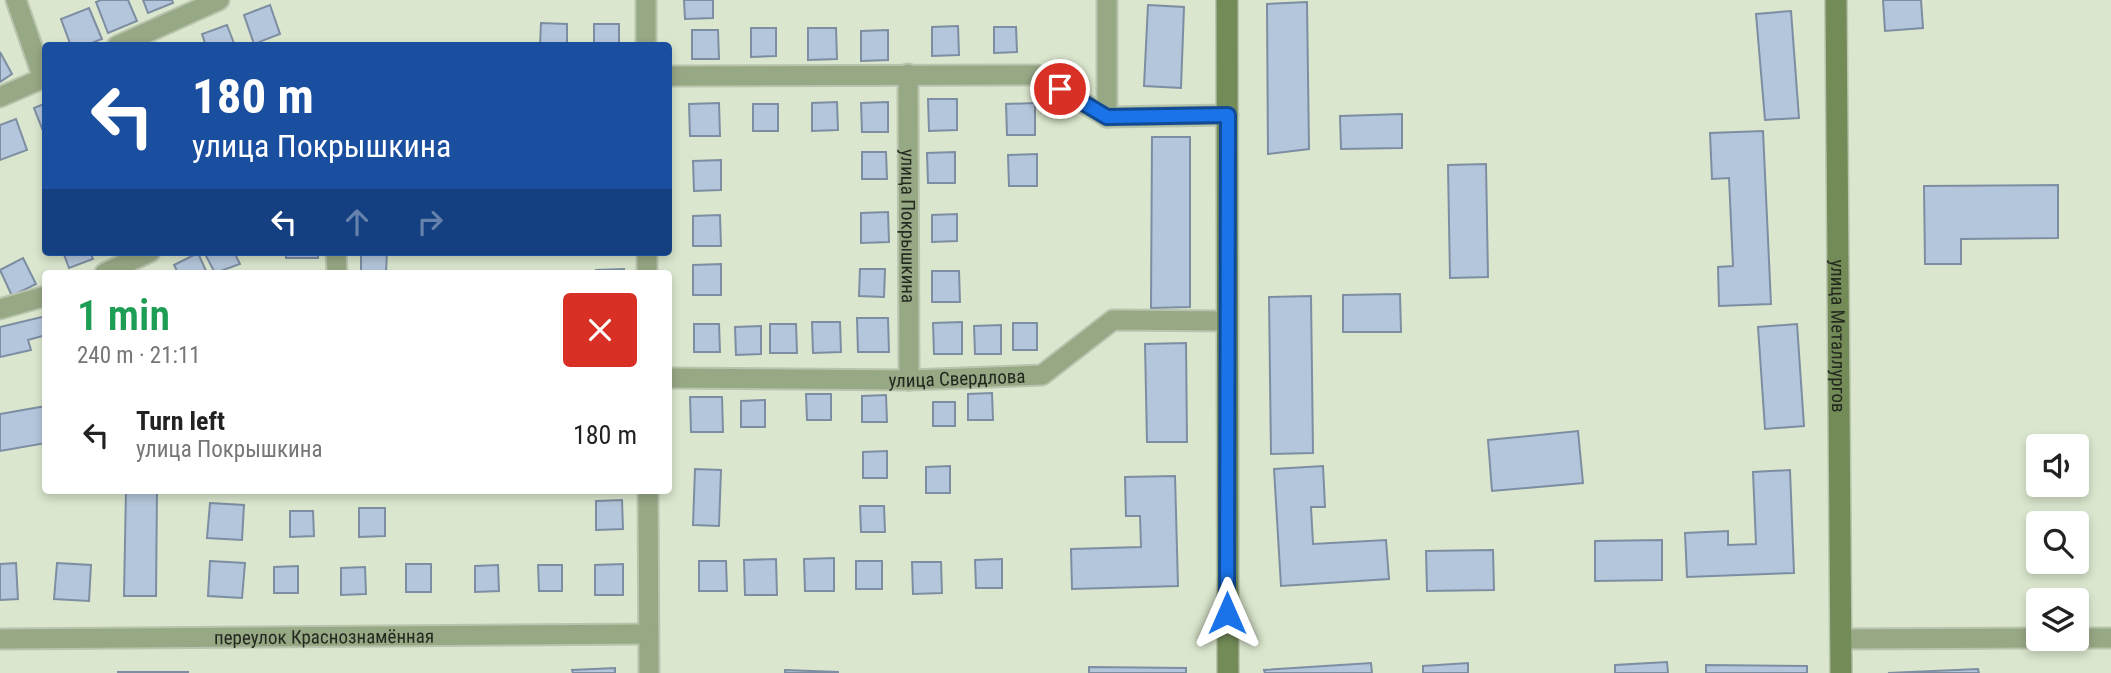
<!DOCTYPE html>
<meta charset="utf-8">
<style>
body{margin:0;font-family:"Roboto Condensed",sans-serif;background:#f6f6f6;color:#222;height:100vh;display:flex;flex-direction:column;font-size:26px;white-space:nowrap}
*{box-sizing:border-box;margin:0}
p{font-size:23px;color:#767676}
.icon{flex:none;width:38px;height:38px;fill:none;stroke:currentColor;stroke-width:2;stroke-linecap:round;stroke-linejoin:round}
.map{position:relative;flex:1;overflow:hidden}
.sheet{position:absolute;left:42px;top:270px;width:630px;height:224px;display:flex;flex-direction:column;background:#fff;border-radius:7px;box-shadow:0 4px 10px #0003}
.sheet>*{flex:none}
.guide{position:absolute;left:42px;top:42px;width:630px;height:214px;border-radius:7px;box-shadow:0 4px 10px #0003;background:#1a4fa0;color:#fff;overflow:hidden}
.fabs{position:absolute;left:2026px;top:434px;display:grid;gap:14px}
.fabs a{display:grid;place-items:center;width:63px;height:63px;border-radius:7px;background:#fff;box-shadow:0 4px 10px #0003;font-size:35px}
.pin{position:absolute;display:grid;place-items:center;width:60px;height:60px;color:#fff;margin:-30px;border:4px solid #fff;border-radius:50%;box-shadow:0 2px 7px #0007}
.me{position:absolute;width:77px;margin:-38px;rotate:0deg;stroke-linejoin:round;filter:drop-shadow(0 0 5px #0008)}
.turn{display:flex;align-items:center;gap:24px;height:147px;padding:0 35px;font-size:32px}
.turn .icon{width:91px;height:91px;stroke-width:2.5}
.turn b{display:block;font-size:49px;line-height:60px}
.lanes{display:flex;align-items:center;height:66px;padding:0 35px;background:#0003;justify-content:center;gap:35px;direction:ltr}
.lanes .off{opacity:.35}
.round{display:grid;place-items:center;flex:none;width:74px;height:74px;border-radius:7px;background:#f6f6f6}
.overview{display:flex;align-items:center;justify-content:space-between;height:119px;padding:0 35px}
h1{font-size:42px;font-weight:600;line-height:52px;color:#1e9e55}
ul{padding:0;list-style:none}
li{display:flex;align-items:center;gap:21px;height:91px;padding:0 35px}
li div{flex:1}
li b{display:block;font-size:26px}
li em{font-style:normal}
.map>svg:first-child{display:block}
.building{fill:#b4c6db;stroke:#7d8ea2;stroke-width:2}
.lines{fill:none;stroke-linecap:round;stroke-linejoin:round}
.street-casing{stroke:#b9c4ae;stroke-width:23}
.secondary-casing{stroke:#b9c4ae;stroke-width:24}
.street{stroke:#97a885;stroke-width:19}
.secondary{stroke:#738b57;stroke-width:21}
.route-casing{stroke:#114b97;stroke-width:18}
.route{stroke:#1a73e8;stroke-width:12}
.labels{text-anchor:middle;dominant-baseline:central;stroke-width:5;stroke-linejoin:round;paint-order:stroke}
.street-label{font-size:19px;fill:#242920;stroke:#e7f4da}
</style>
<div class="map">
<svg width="2111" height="673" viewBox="0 0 2111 673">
<rect width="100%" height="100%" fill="#dae6cd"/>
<g class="building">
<path d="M101,0H128L137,21L108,33L96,2Z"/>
<path d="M143,0H172L173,3L148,13Z"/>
<path d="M684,0H713V18L685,19Z"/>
<path d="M1883,0H1921L1923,28L1885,31Z"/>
<path d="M1307,2L1309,149L1268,154L1267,4Z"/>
<path d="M270,5L280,34L254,44L244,15Z"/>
<path d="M1148,5L1184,7L1181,88L1144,86Z"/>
<path d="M89,8L102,39L84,46H71L61,19Z"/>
<path d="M1791,11L1799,118L1765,120L1756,14Z"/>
<path d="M541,23L567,24V46H540Z"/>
<rect x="594" y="24" width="25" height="22"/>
<path d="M227,25L235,46H206L202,34Z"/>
<path d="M958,26L959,55L932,56V27Z"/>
<path d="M994,27H1016L1017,52L994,53Z"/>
<path d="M751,28H776V56L751,57Z"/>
<path d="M808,28H836L837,59L808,60Z"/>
<path d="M692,30H718L719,59H692Z"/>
<path d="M888,30V60L861,61V31Z"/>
<path d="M0,52L12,74L0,82Z"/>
<path d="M928,99H957V130L929,131Z"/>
<path d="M837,102L838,130L812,131V103Z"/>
<path d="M888,102V132H862L861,103Z"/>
<path d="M46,103V136H45L34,108Z"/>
<path d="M719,103L720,136H690L689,104Z"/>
<path d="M1035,103V135H1007L1006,104Z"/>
<rect x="753" y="104" width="25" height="27"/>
<path d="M1402,114V148L1341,149L1340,116Z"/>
<path d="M16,119L27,150L0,160V125Z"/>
<path d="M1763,131L1771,304L1719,306L1718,267L1733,266L1729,178L1712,179L1710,133Z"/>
<path d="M1152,137H1190V307L1151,308Z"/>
<path d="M862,152H886L887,179H862Z"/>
<path d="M955,152V183H928L927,153Z"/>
<path d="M1037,154V186H1009L1008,155Z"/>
<path d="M721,160V190L694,191L693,161Z"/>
<path d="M1486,164L1488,277L1450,278L1448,165Z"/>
<path d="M2058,185V238L1961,239V264H1925L1924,186Z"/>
<path d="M888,212L889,242L861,243V213Z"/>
<path d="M957,214V241L932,242V215Z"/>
<path d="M720,215L721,246H693V216Z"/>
<path d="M63,252H90L93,259L69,268Z"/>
<path d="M204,252H234L240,264L215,273Z"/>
<rect x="286" y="252" width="32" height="6"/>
<path d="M361,252H387L386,273H361Z"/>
<path d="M198,253L207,273H178L174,265Z"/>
<path d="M23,258L36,284L12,296L0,270Z"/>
<path d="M721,264V295H693V265Z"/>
<path d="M624,269V273H596V270Z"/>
<path d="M860,269H885L884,297L859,296Z"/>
<path d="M932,271H959L960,302H932Z"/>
<path d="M1400,294L1401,332H1343V295Z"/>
<path d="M1311,296L1313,453L1271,454L1269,297Z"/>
<path d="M46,316V335L28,340L31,350L0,357V327Z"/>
<path d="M857,318H888L889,352H858Z"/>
<path d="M812,322H840L841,352L813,353Z"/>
<path d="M962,322V354H934L933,323Z"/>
<rect x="1013" y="323" width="24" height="27"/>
<path d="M694,324H719L720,352H694Z"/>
<path d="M770,324H796L797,353H770Z"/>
<path d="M1797,324L1804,426L1765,429L1758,327Z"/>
<path d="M1001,325V354H975L974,326Z"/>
<path d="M761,326V354L736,355L735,327Z"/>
<path d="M1186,343L1187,442H1147L1145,344Z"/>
<path d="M992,393L993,420H968V394Z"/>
<path d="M806,394H831V420H807Z"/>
<path d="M886,395L887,422H862V396Z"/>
<path d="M690,397H722L723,432H691Z"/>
<path d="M765,400V427H741V401Z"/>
<rect x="933" y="402" width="22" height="24"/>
<path d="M46,406V443L0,451V414Z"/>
<path d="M1578,431L1583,483L1492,491L1488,440Z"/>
<path d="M887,451V478H863V452Z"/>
<path d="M950,466V493H926V467Z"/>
<path d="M1323,466L1325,507H1311L1313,544L1386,540L1389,579L1281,586L1274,469Z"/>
<path d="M695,469L721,470L719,526L693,525Z"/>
<path d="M1790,470L1794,573L1687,577L1685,533L1728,531V545L1756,544L1753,472Z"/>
<path d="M1175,476L1178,586L1072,589L1071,549L1141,547L1140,516H1126L1125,477Z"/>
<path d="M126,490H157L156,596H124Z"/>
<path d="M622,500L623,529L596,530V501Z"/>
<path d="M210,503L244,505L242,540L207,538Z"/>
<path d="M860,506H884L885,532H861Z"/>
<path d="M359,508H385V536L359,537Z"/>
<path d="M290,511H313L314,536L290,537Z"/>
<path d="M1662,540V580L1595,581V541Z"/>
<path d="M1493,550L1494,590L1427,591L1426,551Z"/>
<path d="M834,558V591H805L804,559Z"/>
<path d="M776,559L777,595H745L744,560Z"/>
<path d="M1002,559V588H976L975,560Z"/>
<path d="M210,561L245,563L242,598L208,596Z"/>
<path d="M699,561H726L727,591H699Z"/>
<rect x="856" y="561" width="26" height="28"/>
<path d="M912,562H941L942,593L913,594Z"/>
<path d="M16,563L18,599L0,600V564Z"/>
<path d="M57,563L91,565L89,601L54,599Z"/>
<rect x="406" y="564" width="25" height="28"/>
<path d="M623,564V595H595V565Z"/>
<path d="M498,565L499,591L475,592V566Z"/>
<path d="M538,565H562V591H539Z"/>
<path d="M298,566V593H274V567Z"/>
<path d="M365,567L366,594L341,595V568Z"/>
<path d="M1667,662L1668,673H1615V665Z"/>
<path d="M1371,663L1372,673H1265L1264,670Z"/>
<path d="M1468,663V673H1423V666Z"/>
<path d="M1706,665L1807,666V673H1706Z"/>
<path d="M1089,667L1186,668V673H1089Z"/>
<path d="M615,668V673H573L572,670Z"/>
<path d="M1978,669L1979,673H1888Z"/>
<path d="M785,670L838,672V673H785Z"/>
<rect x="118" y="672" width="70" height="1"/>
</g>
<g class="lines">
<defs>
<g id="street">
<path d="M16,0L43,78"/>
<path d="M646,0V46"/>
<path d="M117,46L219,0"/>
<path id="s1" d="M908,74L909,380"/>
<path d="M668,76L1037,75L1107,117L1228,115"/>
<path d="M0,97L46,77"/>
<path d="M1107,117V0"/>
<path d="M336,252L337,273"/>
<path d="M647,252V273"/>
<path d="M105,273L150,252"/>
<path d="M0,309L46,296"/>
<path id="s2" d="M668,378L909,380L1042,375L1113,320L1227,321"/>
<path d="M648,490L649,673"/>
<path d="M2077,638H2111"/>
<path id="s3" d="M0,639L648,634"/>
<path d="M1841,639L2039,638"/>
</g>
<g id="secondary">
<path d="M1227,0L1228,673"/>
<path id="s4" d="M1836,0L1841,673"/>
</g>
</defs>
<use href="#street" class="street-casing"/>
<use href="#secondary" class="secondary-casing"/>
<use href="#street" class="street"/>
<use href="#secondary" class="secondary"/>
</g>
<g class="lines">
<defs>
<path id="route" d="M1060,89L1107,117L1228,115L1227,613"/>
</defs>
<use href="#route" class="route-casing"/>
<use href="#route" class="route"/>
</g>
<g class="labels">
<g class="street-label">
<text stroke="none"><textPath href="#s1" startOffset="152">улица Покрышкина</textPath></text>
<text stroke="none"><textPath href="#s4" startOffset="336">улица Металлургов</textPath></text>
<text stroke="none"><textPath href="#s2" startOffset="289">улица Свердлова</textPath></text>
<text stroke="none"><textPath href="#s3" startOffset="324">переулок Краснознамённая</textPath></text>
</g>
</g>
</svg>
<div class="fabs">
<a><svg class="icon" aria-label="sound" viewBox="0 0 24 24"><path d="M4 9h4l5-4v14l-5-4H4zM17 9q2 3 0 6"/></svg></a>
<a><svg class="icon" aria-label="search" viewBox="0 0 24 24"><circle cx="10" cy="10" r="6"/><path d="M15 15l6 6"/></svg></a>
<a><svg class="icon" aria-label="layers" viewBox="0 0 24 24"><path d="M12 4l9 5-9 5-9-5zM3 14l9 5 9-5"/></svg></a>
</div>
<div class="pin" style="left:1060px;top:89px;background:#d93025"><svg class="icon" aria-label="arrive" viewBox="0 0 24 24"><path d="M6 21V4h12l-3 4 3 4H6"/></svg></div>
<svg class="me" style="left:1227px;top:613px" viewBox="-20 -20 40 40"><path d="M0-17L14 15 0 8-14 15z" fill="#1a73e8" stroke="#fff" stroke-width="4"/></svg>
<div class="guide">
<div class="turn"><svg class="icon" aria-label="left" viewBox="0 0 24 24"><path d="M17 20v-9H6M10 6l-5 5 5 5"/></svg><div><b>180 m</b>улица Покрышкина</div></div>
<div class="lanes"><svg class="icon" aria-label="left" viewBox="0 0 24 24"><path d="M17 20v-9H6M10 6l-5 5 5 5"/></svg><svg class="icon off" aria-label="ahead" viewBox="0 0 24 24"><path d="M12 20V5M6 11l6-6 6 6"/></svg><svg class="icon off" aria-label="right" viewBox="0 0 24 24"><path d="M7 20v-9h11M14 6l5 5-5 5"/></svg></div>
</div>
<section class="sheet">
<div class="overview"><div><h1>1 min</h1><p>240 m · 21:11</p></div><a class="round" style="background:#d93025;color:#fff"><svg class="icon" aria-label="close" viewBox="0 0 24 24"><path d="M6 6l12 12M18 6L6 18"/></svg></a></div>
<ul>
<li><svg class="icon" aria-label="left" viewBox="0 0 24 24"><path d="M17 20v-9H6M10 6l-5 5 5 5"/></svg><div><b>Turn left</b><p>улица Покрышкина</p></div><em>180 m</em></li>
</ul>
</section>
</div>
